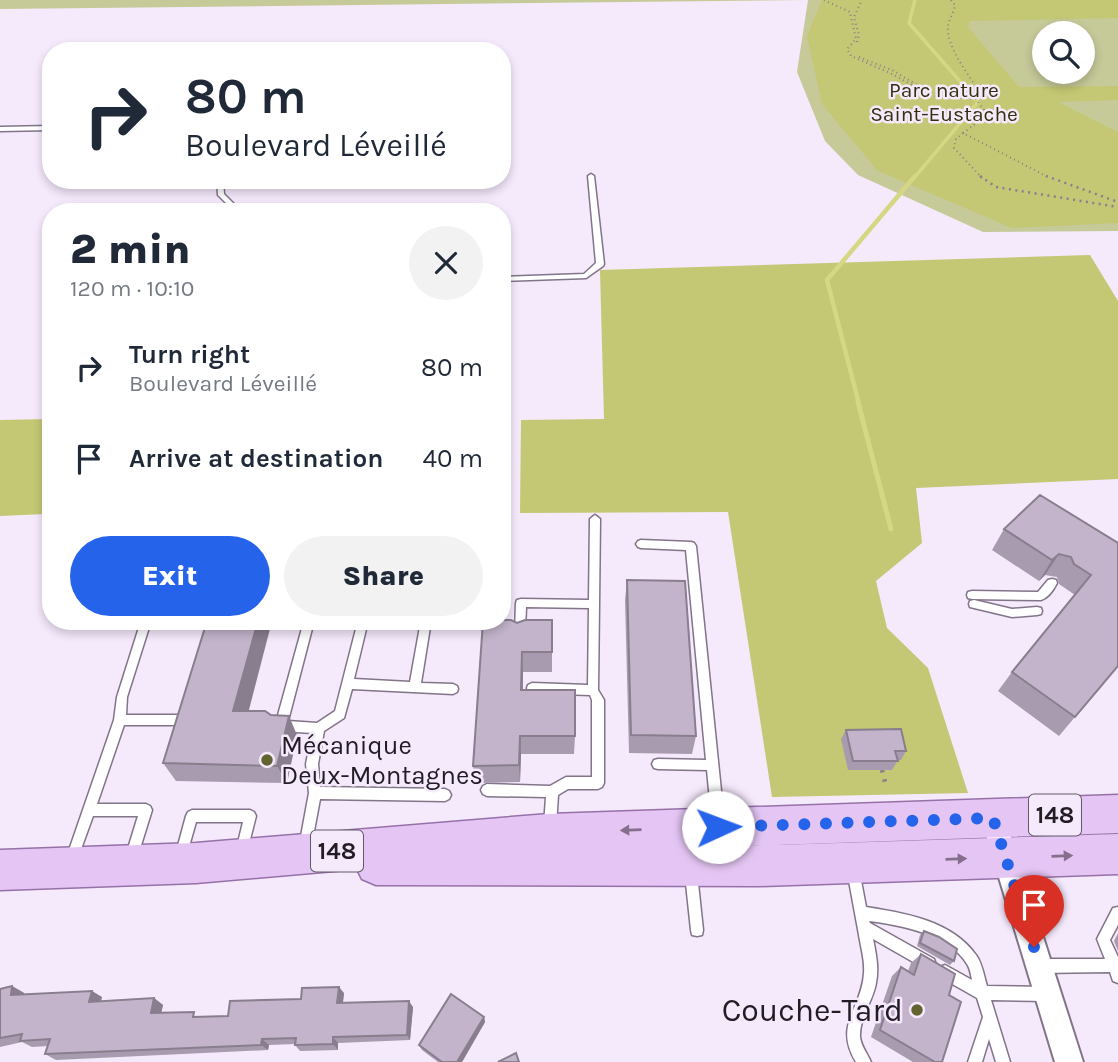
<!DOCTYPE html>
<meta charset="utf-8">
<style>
body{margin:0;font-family:Karla,sans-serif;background:#f2f2f3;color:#1f2937;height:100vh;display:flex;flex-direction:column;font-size:26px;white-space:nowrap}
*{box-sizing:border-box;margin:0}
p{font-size:23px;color:#747a83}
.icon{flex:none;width:38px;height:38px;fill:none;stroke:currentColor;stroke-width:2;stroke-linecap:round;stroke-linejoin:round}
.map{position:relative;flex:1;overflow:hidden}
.drawer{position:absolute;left:42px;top:203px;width:469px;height:427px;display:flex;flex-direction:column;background:#fff;border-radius:28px;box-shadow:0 4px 10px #0003}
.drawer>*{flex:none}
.hud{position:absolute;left:42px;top:42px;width:469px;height:147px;border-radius:28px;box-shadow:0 4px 10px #0003;background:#fff;color:#1f2937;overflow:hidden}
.buttons{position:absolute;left:1032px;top:21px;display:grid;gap:14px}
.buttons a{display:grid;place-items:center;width:63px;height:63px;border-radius:50%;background:#fff;box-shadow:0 4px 10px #0003;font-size:35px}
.pin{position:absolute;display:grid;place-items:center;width:60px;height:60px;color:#fff;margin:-72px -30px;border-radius:50% 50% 50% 0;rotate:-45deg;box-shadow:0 0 7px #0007}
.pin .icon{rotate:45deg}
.me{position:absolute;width:77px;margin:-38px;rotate:88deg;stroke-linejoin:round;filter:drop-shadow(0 0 5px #0008)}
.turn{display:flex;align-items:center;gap:24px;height:147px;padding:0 28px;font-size:32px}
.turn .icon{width:91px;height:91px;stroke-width:2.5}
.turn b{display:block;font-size:49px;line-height:60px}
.round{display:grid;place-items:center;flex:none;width:74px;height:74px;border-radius:37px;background:#f2f2f3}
.overview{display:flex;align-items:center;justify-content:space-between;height:119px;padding:0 28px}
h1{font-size:42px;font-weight:800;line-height:52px}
.button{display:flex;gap:14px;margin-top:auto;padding:14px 28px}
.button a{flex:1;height:80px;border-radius:42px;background:#2563eb;color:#fff;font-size:28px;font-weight:800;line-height:80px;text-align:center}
.button a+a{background:#f2f2f3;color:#1f2937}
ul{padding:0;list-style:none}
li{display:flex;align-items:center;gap:21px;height:91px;padding:0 28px}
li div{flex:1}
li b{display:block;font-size:26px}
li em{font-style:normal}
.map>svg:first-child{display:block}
.green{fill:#c6c998;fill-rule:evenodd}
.forest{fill:#c4c773}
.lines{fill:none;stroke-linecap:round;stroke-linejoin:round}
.stream-far2{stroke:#d5d783;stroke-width:3.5}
.stream-far1{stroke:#d5d783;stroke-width:4.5}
.stream{stroke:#d5d783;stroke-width:5}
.lane-casing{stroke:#827489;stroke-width:3}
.street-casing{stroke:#827489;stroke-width:4}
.primary-casing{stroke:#9671a7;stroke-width:3}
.path-far2{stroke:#89808e;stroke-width:2;stroke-dasharray:1 3.5;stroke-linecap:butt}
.path-far1{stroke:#89808e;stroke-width:2.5;stroke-dasharray:2 4.5;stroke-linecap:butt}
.path{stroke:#89808e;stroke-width:4.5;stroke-dasharray:2.5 7;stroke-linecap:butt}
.lane{fill:#fff;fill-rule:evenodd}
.street{fill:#fff;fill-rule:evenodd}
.primary{fill:#e5c5f4;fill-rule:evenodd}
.wall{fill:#a89baf}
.shaded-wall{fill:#887e8e}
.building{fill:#c3b4cb;stroke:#887e8e;stroke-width:2}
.oneway{fill:#84708c}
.route{stroke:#2563eb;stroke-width:12;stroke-dasharray:0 21.6}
.poi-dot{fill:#616330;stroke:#f5e9fc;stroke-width:2.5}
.labels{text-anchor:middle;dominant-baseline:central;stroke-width:5;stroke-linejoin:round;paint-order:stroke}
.far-park-label{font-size:21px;fill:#30310c;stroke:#f5e9fc}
.shield{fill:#f5e9fc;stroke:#615a66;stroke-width:2}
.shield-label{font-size:24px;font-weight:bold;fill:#221c25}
.poi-label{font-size:26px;fill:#221c25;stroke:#f5e9fc;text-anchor:start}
.near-poi-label{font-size:32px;fill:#221c25;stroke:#f5e9fc;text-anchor:end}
</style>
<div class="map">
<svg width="1118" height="1062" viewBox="0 0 1118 1062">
<rect width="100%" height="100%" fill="#f5e9fc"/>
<path class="green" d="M0,0H1118V231L983,232L858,175L825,141L797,72L808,0L0,9ZM1045,33H1083V72H1045Z"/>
<g class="forest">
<path d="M822,0H1118V18L970,21L968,27L1019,87L1118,86V100L1058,102L1118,132V223L1012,228L878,171L822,104L807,36Z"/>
<path d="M1090,255L1118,301V479L916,488L922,543L876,581L887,628L928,668L968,793L772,797L728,512L520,513L521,420L604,419L600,270Z"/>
<path d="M51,419V502L45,514L0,516V420Z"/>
</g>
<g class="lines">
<path class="stream-far2" d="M914,178L978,102L909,23L915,0"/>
<path class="stream-far1" d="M859,404L827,280L915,176"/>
<path class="stream" d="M858,402L891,529"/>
<defs>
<g id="lane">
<path d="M51,126V130L0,131V127Z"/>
<path d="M591,174L594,176L604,264L603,266L586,278L502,281V277L584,274L596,263L588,176Z"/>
<path d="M217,180H223L224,194L242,212H235L218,195Z"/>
<path d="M595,515L600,519L598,690L604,700V783L602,787L598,789H568L558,795L556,825L554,829L550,831L546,829L544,825L546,797L487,796L483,794L481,790L483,786L487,784L550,786L566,777H592V700L590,695L532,693L528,691L527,688L528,685L532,683L588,685L589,608L526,607L525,631L524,634L520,635L516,634L515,631L516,603L517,600L521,599L589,600L590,519Z"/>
<path d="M641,540L691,542L694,543L696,546L724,820L722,824L718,826L714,824L712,820L707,770L658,769L654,768L652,764L654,760L658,759L706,760L686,550L641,548L638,547L636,544L638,541Z"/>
<path d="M1052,579L1056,580L1057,583C1054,589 1048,598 1041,600L972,599L968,598L967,595L968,592L972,591L1038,592L1048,580Z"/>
<path d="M974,600L1012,609L1037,607L1041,608L1042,611L1041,614L1037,615L1012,617L970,607L969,604L970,601Z"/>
<path d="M141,621H151L127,697L126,715H183L187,716L189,720L187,724L183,725H124L97,804H146L150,806L152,810L138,855L136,859L132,861L128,859L126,855L138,816H93L76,863L72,865L68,863L66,859L114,720L117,697Z"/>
<path d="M304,621H314L288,721L317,723L335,711L358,621H368L354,679L410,682L421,621H431L421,683L453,684L457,686L458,689L457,692L453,694L352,689L344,718L324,731L318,764L320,787L445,789L449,791L451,795L449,799L445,801L320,799L311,847L309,851L305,853L301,851L299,847L309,793L306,764L312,733L281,731L277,730L275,726Z"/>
<path d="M192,810H250L254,812L256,816L246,855L242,857L238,855L236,851L243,822H196L186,857L182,859L178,857L176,853L186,816L188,812Z"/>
<path d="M853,864L857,866L859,870L866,907C905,913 952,921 976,955C982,963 984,976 987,986L1047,987L1052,989L1054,994L1052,999L1047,1001L991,1000L1010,1062H996L989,1039L982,1062H968L983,1017L977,998L940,977L938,972L940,967L945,965L972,980C971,975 970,968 967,964C949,934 901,925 869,921L870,923L934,959L936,964L934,969L929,971L873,939C876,954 879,968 876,983C873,1001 859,1018 860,1037C861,1046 867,1053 871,1062H856C833,1024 862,1009 864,973C865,960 861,948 859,935C855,913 851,892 847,870L849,866Z"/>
<path d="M691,868L695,870L697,874L703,930L702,935L697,936L692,935L691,930L685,874L687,870Z"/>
<path d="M1118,907V925L1110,940L1118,957V983L1113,981L1110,972L1039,973L1034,971L1032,966L1034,961L1039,959H1105L1097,939L1113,908Z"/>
</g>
<path id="street" d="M993,806L1001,810L1005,818L1083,1062H1055L981,818L985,810Z"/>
<path id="primary" d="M1118,795V833L745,846L1118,834V874L760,886L376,885L362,879L357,869L196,883L0,890V850L196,843L549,814Z"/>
</defs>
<use href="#lane" class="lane-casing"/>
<use href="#street" class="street-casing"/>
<use href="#primary" class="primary-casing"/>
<g class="path-far2">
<path d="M824,0L850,12L856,39L847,49L851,56L894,75L931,96L976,99"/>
<path d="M951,0L955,5C954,13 949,19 948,26C945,46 973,82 984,97L976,99L984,110L974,125L963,133L1050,178"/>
<path d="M857,42L859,35L854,17L862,0"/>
<path d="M859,57L894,71L930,93H952L967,98"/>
<path d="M963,133L956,139L954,148L982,178"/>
</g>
<g class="path-far1">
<path d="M980,176L996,187L1118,207"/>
<path d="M1046,176L1118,202"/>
</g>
<path class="path" d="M882,770L886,786"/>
<use href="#lane" class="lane"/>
<use href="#street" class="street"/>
<use href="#primary" class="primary"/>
</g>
<g class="wall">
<path d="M1004,529L1118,543L1075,717L1059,736L998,691L1012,672L1075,595L1059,584L1057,577L1045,575L1039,581L992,550Z"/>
<path d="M627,580L696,736L692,754L629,753L625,600Z"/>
<path d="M552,620V672H523V690L575,736L574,754H521L520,782L476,783L473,766L517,623Z"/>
<path d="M248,711L297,735L287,783L176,781L163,763Z"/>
<path d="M846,730L906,751L901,760H898L892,770H848L841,739Z"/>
<path d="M924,931L954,961L950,965L917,946L920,935Z"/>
<path d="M1118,933V951L1114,941Z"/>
<path d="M921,954L949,995L942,1062H913L871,1037L892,976L901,967L908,971L911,963Z"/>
<path d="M12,986L24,993V994L102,997L101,1001L154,998L163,1005L161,1013L200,1017L228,1016L301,999L344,993L343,1003L413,1007L410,1040L338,1043V1050L300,1051L295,1045V1044L269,1045L268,1050L56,1060L45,1054L48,1046L32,1047L22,1042L0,1047V989Z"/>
<path d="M484,1017L485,1022L462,1062H438L422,1050L419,1045Z"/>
</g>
<g class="shaded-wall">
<path d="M1059,554L1045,575L1039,581L1052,560Z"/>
<path d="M258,621H272L244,729L233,711Z"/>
<path d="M522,652L523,672L522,709L521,690Z"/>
<path d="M289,716L297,735L287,783L277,766Z"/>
<path d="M520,736L521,754L520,782L519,765Z"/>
<path d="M12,986L24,993L23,1001L11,995Z"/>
<path d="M339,987L344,993L342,1009L337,1003Z"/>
<path d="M92,991L102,997L99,1008L89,1002Z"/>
<path d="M154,998L163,1005L160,1019L151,1013Z"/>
<path d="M409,1001L413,1007L410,1040L407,1035Z"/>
<path d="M484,1017L485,1022L462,1062H457Z"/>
<path d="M333,1037L338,1043V1050L333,1044Z"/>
<path d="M262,1039L269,1045L268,1050L261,1045Z"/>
</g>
<g class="building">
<path d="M1040,495L1118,543V666L1075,717L1012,672L1091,575L1074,564L1071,557L1059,554L1052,560L1004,529Z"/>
<path d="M627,580L685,581L696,736L631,735Z"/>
<path d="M502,620H511L517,623L525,620H552V652H522L521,690H575V736H520L519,765L473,766L483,621H502Z"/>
<path d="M207,621H258L233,711H265L271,715L289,716L277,766L163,763Z"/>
<path d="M901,729L906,751H895L898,761H853L846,730Z"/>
<path d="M924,931L939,937L957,949L954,961L920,943Z"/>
<path d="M921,954L955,974L949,995L961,1002L942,1062H935L880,1030L901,967L914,975Z"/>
<path d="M12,986L11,995L92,991L89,1002L154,998L151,1013L194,1012L193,1017L228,1016L230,1001L301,999L302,988L339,987L337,1003L409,1001L407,1035L333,1037V1044L295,1045L296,1038L262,1039L261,1045L45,1054L50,1039L20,1041L22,1034L0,1038V989Z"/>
<path d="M451,994L484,1017L457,1062H442L419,1045Z"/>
<path d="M516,1053L519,1062H498Z"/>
</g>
<defs><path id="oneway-solid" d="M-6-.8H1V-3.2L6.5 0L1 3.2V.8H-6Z" transform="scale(1.75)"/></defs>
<g class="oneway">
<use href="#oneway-solid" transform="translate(631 830) rotate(178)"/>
<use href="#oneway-solid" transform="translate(1062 856) rotate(-2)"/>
<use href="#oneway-solid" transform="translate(956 859) rotate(-2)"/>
</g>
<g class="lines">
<path class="route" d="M718,827L993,818L1034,947"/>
</g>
<g class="poi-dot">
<circle cx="267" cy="760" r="7"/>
<circle cx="917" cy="1010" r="7"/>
</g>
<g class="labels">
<g class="far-park-label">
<text x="944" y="90">Parc nature<tspan x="944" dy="24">Saint-Eustache</tspan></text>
</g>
<g class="shield">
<rect x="1029" y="794.5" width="52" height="41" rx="5"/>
<rect x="311" y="830.5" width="52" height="41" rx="5"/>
</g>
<g class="shield-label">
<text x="1055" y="815">148</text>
<text x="337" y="851">148</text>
</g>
<g class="poi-label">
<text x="281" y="745">Mécanique<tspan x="281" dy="30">Deux-Montagnes</tspan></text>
</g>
<g class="near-poi-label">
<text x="903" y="1010">Couche-Tard</text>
</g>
</g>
</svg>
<div class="buttons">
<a><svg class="icon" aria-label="search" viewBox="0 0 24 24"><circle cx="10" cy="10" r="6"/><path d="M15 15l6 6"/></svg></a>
</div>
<div class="pin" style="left:1034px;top:947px;background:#d93025"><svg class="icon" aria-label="arrive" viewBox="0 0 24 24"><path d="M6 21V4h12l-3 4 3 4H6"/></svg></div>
<svg class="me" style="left:718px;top:827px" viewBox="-20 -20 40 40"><circle r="19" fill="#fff"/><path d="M0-13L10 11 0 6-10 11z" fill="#2563eb"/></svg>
<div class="hud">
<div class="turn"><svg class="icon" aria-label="right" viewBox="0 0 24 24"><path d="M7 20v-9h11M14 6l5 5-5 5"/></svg><div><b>80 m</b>Boulevard Léveillé</div></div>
</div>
<section class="drawer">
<div class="overview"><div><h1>2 min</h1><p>120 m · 10:10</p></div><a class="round"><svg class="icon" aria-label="close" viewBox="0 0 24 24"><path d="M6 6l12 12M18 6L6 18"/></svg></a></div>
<ul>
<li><svg class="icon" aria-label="right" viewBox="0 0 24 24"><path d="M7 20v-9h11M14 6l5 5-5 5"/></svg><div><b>Turn right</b><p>Boulevard Léveillé</p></div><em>80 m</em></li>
<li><svg class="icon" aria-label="arrive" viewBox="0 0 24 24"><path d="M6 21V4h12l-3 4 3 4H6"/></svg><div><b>Arrive at destination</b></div><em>40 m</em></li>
</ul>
<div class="button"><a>Exit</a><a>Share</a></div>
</section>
</div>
